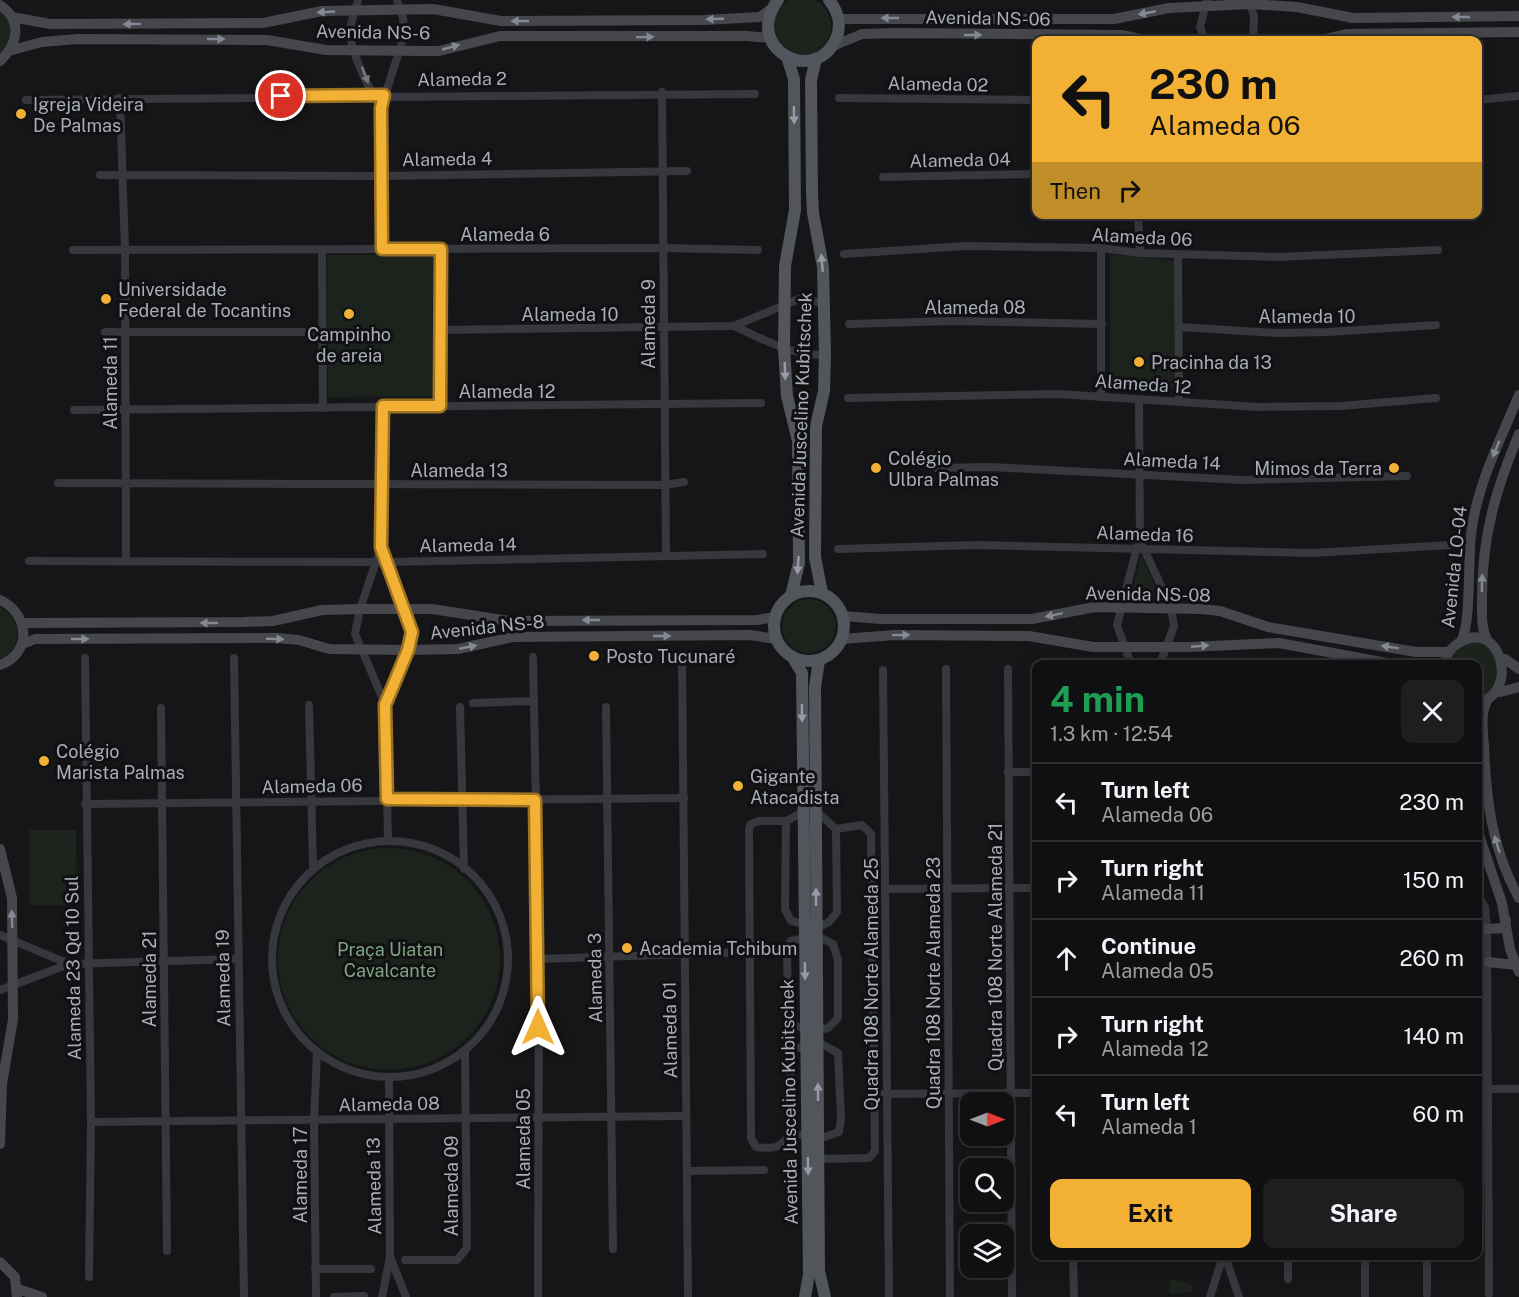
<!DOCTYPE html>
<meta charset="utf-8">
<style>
body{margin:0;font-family:"Public Sans",sans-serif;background:#1e1e20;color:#f1f3f6;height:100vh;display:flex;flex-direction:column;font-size:22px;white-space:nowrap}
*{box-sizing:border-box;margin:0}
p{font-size:20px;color:#9c9d9f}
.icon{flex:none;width:33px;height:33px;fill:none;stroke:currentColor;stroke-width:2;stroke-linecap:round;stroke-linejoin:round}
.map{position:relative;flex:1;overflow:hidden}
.sheet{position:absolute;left:1032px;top:660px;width:450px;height:600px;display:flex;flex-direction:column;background:#101012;border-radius:12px;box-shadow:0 3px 15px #0003,0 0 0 2px #303032}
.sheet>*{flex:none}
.hud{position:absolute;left:1032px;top:36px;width:450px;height:183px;border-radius:12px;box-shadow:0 3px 15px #0003,0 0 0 2px #303032;background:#f2b134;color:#111;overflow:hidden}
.needle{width:39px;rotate:90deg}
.controls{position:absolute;left:960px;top:1092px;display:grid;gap:12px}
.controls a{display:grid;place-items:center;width:54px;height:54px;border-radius:12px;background:#101012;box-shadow:0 3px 15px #0003,0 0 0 2px #303032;font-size:30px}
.pin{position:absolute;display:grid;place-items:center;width:51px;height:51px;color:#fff;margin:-26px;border:3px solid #fff;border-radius:50%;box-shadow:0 2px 6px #0007}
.me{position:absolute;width:66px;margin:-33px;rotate:0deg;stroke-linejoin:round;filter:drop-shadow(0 0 4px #0008)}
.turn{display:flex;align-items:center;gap:21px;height:126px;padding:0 18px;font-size:27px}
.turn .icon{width:78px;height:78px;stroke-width:2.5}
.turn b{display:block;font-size:42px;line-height:51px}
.then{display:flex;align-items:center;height:57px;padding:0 18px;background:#0003;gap:12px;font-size:22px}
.round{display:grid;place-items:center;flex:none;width:63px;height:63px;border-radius:12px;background:#1e1e20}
.summary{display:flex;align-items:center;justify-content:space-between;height:102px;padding:0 18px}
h1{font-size:36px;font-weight:700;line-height:45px;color:#1e9e55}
.cta{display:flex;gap:12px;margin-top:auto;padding:12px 18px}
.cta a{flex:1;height:69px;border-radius:12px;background:#f2b134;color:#111;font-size:24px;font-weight:700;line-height:69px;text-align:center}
.cta a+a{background:#1e1e20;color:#f1f3f6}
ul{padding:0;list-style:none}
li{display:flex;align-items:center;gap:18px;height:78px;padding:0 18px;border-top:2px solid #303032}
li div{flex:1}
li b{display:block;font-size:22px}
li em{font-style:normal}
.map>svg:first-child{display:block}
.green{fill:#1c231d}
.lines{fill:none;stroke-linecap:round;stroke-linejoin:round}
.street{stroke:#37383d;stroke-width:8}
.secondary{stroke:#45474d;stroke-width:10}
.primary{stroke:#53555c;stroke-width:12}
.oneway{fill:#858993}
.oneway2{fill:#757881}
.oneway3{fill:#979ba6}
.route-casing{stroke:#9d7322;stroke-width:15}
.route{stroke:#f2b134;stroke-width:10}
.poi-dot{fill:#f2b134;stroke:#111113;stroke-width:2}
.labels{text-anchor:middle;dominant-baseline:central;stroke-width:6;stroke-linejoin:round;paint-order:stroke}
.street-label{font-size:18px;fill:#a8adb8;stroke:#111113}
.poi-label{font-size:18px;fill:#a8adb8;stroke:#111113;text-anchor:start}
.park-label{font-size:18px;fill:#7fa381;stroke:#111113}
</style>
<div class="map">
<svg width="1519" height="1297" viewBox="0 0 1519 1297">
<rect width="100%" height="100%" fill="#161618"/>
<g class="green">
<circle cx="802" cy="26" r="29"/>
<path d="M0,10C16,27 11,38 0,56Z"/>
<path d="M435,254L436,396L328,397L327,255Z"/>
<path d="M1110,254L1176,261L1174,389L1110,386Z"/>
<path d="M1141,555L1160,596L1159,598H1130Z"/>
<circle cx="809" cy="626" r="27"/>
<path d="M0,607C22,618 24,648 0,659Z"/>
<path d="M1469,643H1481L1496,652L1498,686L1478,699V664H1448L1457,649Z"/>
<path d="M29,830H76L77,905H30Z"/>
<circle cx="389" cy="959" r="111"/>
<path d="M1171,1279L1192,1285L1193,1292L1171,1294L1168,1291Z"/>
</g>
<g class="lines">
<g class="street">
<path d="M358,0C356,11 350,21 350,33C351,53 370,91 381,108"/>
<path d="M1249,1L1254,16L1253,40"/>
<path d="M1205,40L1200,27L1207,0"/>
<path d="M662,92L666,555"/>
<path d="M120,98L125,252L126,560"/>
<path d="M839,98L1036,100"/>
<path d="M26,100L755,94"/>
<path d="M1478,100L1519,96"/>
<path d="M100,175L381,176L687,171"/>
<path d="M883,177L1036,174"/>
<path d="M1138,214L1140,253"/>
<path d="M1101,248V397"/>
<path d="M382,249L381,108L404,36L403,17L397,0"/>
<path d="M73,250L662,248L758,250"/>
<path d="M322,251L323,408"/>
<path d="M844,254L965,246L1101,248L1140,253L1277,257L1438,250"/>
<path d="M1178,254L1179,401"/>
<path d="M849,324L952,321L1102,324"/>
<path d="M734,326C763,339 792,356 825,355"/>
<path d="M1179,327L1278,333L1328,332L1436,325"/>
<path d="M441,330L734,326L799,299L824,303"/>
<path d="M105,332H322"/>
<path d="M848,398L1058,394L1258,407L1341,406L1436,398"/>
<path d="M1139,400L1140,548"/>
<path d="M383,406L381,547L360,609L355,634L385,704L388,840"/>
<path d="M440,406L441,249"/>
<path d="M74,410L761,403"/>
<path d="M936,468L990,467L1242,480L1407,476"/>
<path d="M58,483L665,485L684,482"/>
<path d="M381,547L412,632L408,650L385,704"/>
<path d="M1143,547L1171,607L1174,626L1160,664"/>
<path d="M838,549L978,545L1312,553L1451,545"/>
<path d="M29,561L388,562L763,554"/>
<path d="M682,655L688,1297"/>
<path d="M533,657L539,959L538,1297"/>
<path d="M85,658L91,1122L89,1277"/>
<path d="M234,658L244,1297"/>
<path d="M1131,664L1117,625L1137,547"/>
<path d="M946,669L950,1297"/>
<path d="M1008,669L1012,1297"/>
<path d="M883,670L889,1297"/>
<path d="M473,703L534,701"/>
<path d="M309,705L313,866"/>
<path d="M460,707L464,869"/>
<path d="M606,707L613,1249"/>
<path d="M161,708L167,1251"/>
<path d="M1008,772H1036"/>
<path d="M85,804L684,798"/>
<path d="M816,811L836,829L837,912L829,922L816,928"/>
<path d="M803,812L786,821H759L751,824L749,829L751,1138L756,1147C775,1149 778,1149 790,1135H807"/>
<path d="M786,821L785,909L791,921L805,924"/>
<circle cx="390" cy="959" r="118"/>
<path d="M885,889L1036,888"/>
<path d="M1478,895L1485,908L1487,929L1489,1294"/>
<path d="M0,935L69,964"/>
<path d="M816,935L833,944L838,960V1018L828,1028L817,1031"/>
<path d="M805,938L791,941L787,947L788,1016L793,1025L806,1029"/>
<path d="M539,959L750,952"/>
<path d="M0,990L69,964L238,959"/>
<path d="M818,1042L838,1053L841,1119L839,1132L818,1139"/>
<path d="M1478,1089H1519"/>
<path d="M875,1094L1036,1093"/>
<path d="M91,1122L686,1116"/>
<path d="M794,1135L789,1127L791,1055L796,1048L806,1047"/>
<path d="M818,1159L869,1158L875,1151L871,834L862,825L836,829"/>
<path d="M687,1171L764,1170"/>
<path d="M1073,1256L1074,1297"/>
<path d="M1225,1256L1239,1297"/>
<path d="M1288,1256V1279"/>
<path d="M1365,1256V1295"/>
<path d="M1427,1256V1294"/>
<path d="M391,1259L406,1297"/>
<path d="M405,1260H457L467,1248L465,1051"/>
<path d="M315,1269H371"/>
<path d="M316,1297L314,1120L317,1053"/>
<path d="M334,1297L364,1296"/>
<path d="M382,1297L390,1257L389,1078"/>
<path d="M1210,1297L1223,1256"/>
</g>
<g class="secondary">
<path d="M0,5C23,21 18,44 0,61"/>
<path d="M12,17L50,24L263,23L322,11L433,9L501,21L705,20L760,17L771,9"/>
<path d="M839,19H1114L1169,8L1250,4L1297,7L1353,18L1519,16"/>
<path d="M1321,40L1346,34L1519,32"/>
<path d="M833,46L862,34L896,33L1122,35L1144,40"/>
<path d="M12,50L42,42L78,39L267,40L326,50L423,51H439L500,36H746L770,38"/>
<path d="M0,600C29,613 33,653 0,665"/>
<path d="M843,616L881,619H1032L1095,607L1201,609L1220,611L1268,627L1416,652H1449"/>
<path d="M23,623L244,622L273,621L322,610L360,609H432L510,621L757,620L775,617"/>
<path d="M842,639L895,635L1029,636L1093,647H1190L1279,643L1392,664"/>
<path d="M1487,640C1481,628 1482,613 1482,599C1482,537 1495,491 1519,434"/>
<path d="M1461,642C1472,622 1467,555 1472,527C1479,481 1501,438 1519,395"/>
<path d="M23,644L35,639L276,638L299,640L329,649L408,650L458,649L513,637L750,635L776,639"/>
<path d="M1505,659L1519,669"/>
<path d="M1444,664C1446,655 1451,647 1460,642C1503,618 1519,696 1478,702"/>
<path d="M1500,692L1519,687"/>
<path d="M1487,701C1480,715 1483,731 1484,746C1486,799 1492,850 1519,898"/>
<path d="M1478,832L1502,903L1510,949L1519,972"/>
<path d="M0,849L12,898L13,1019L2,1084L0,1144"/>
<path d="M1487,929L1503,928L1506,920"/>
<path d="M1488,962L1516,965"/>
<path d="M0,1262L15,1277L17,1297"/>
<path d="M18,1289L42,1297"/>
</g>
<g class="primary">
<path d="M778,0C742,48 814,87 836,39C842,25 838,11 829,0"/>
<path d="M787,57L794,79L795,210L785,266L784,348L787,396L798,441L799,563L791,596"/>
<path d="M816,59L811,80L812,193L813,213L823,267L825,355L824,391L816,426L815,557L822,593"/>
<circle cx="809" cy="626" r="35"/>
<path d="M793,658L802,673L809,1274L805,1297"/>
<path d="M819,660L815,687L819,1271L825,1297"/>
</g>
</g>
<defs><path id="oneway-solid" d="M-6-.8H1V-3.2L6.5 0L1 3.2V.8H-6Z" transform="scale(1.5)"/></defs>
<g class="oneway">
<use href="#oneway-solid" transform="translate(326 12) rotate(177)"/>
<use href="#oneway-solid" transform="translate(1147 13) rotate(169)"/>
<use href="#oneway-solid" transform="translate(1461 17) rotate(180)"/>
<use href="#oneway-solid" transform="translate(890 18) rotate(-180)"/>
<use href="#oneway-solid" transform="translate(715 19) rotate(178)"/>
<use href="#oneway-solid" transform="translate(520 21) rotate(180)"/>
<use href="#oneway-solid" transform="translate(132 24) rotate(179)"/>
<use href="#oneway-solid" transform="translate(973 35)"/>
<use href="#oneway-solid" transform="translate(645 37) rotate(-1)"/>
<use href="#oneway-solid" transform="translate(216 39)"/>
<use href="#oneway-solid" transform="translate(451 47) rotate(-16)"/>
<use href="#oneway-solid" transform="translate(1496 449) rotate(113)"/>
<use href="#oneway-solid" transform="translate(1482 583) rotate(-89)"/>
<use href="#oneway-solid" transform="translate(1054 615) rotate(168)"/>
<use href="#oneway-solid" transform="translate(591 620) rotate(180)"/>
<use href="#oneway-solid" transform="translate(209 623) rotate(180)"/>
<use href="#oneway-solid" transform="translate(901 635) rotate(-1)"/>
<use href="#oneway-solid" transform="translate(662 636)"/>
<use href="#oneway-solid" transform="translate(80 639)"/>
<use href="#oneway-solid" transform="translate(275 639) rotate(2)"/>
<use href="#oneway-solid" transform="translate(1200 646) rotate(-5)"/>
<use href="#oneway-solid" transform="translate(468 647) rotate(-11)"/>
<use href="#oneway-solid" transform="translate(1390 647) rotate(-171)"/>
<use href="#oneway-solid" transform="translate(1497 844) rotate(-107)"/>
<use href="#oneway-solid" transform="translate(12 919) rotate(-92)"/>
</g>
<use class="oneway2" href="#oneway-solid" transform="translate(365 75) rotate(69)"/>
<g class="oneway3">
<use href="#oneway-solid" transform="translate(794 115) rotate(89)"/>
<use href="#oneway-solid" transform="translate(822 263) rotate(-95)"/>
<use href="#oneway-solid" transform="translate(785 371) rotate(88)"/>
<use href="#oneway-solid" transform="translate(798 565) rotate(94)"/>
<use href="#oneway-solid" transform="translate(802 713) rotate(89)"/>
<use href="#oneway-solid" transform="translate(816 897) rotate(-90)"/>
<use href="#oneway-solid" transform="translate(805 971) rotate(89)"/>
<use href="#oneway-solid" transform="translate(818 1092) rotate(-90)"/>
<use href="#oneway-solid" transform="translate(808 1166) rotate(89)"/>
</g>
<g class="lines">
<defs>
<path id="route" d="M281,96L384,95L381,108L382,249H441L440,406H383L381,547L412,632L408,650L385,705L387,799L535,800L538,1027"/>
</defs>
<use href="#route" class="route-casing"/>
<use href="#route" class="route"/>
</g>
<g class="poi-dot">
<circle cx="21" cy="114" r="6"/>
<circle cx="106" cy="299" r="6"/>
<circle cx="349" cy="314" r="6"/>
<circle cx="1139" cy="362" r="6"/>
<circle cx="876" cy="468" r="6"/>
<circle cx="1394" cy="468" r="6"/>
<circle cx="594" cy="656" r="6"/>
<circle cx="44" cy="761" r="6"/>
<circle cx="738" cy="786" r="6"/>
<circle cx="627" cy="948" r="6"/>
</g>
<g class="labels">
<g class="street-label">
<text transform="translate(988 18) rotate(1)">Avenida NS-06</text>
<text transform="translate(373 32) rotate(1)">Avenida NS-6</text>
<text transform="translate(462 79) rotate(-1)">Alameda 2</text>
<text transform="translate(938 84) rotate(1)">Alameda 02</text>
<text transform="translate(447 159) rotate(-1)">Alameda 4</text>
<text transform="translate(960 160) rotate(-1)">Alameda 04</text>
<text x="505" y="234">Alameda 6</text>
<text transform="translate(1142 237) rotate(3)">Alameda 06</text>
<text x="975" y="307">Alameda 08</text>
<text x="570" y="314">Alameda 10</text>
<text x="1307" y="316">Alameda 10</text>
<text transform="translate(648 324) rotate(-90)">Alameda 9</text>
<text transform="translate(110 383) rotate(-90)">Alameda 11</text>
<text transform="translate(1143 384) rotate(4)">Alameda 12</text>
<text x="507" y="391">Alameda 12</text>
<text transform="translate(801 415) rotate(-88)">Avenida Juscelino Kubitschek</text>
<text transform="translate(1172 461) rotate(3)">Alameda 14</text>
<text x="459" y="470">Alameda 13</text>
<text transform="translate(1145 534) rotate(2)">Alameda 16</text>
<text transform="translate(468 545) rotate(-1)">Alameda 14</text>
<text transform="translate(1454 567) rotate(-84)">Avenida LO-04</text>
<text transform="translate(1148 594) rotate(1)">Avenida NS-08</text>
<text transform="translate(487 627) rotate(-6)">Avenida NS-8</text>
<text transform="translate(312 786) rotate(-1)">Alameda 06</text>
<text transform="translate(995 947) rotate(-90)">Quadra 108 Norte Alameda 21</text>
<text transform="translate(73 968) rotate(-91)">Alameda 23 Qd 10 Sul</text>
<text transform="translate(223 978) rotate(-91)">Alameda 19</text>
<text transform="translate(595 978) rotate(-91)">Alameda 3</text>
<text transform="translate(149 979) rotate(-90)">Alameda 21</text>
<text transform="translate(933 983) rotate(-90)">Quadra 108 Norte Alameda 23</text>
<text transform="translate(871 984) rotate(-90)">Quadra 108 Norte Alameda 25</text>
<text transform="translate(670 1030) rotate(-91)">Alameda 01</text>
<text transform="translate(789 1102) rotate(-91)">Avenida Juscelino Kubitschek</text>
<text transform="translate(389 1104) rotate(-1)">Alameda 08</text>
<text transform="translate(523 1139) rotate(-90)">Alameda 05</text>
<text transform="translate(300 1175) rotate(-90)">Alameda 17</text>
<text transform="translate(374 1186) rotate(-91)">Alameda 13</text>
<text transform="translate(451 1186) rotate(-90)">Alameda 09</text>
</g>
<g class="poi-label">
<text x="33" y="104">Igreja Videira<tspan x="33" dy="21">De Palmas</tspan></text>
<text x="118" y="289">Universidade<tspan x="118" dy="21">Federal de Tocantins</tspan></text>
<text x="349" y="334" text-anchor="middle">Campinho<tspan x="349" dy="21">de areia</tspan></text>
<text x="1151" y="362">Pracinha da 13</text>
<text x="888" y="458">Colégio<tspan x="888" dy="21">Ulbra Palmas</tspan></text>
<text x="1382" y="468" text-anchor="end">Mimos da Terra</text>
<text x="606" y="656">Posto Tucunaré</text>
<text x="56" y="751">Colégio<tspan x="56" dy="21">Marista Palmas</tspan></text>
<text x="750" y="776">Gigante<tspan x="750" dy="21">Atacadista</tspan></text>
<text x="639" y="948">Academia Tchibum</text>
</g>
<g class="park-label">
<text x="390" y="949">Praça Uiatan<tspan x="390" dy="21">Cavalcante</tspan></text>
</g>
</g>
</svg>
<div class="controls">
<a><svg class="needle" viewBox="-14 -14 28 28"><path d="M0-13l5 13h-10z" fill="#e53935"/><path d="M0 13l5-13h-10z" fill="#9c9d9f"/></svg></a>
<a><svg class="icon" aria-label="search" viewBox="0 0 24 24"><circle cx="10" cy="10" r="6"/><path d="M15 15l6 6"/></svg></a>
<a><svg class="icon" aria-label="layers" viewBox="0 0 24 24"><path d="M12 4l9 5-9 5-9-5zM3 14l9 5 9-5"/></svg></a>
</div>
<div class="pin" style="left:281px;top:96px;background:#d93025"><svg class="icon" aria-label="arrive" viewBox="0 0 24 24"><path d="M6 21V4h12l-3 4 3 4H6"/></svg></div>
<svg class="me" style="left:538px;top:1027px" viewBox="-20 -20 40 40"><path d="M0-17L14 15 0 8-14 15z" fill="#f2b134" stroke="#fff" stroke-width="4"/></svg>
<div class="hud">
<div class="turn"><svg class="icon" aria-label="left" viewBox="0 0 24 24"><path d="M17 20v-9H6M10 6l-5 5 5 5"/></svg><div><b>230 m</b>Alameda 06</div></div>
<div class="then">Then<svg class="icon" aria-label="right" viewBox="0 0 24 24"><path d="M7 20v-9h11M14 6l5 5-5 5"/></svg></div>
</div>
<section class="sheet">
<div class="summary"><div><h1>4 min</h1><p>1.3 km · 12:54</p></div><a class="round"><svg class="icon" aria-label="close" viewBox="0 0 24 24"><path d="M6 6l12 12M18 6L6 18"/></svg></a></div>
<ul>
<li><svg class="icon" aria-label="left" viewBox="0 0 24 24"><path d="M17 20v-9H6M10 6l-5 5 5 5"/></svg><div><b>Turn left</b><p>Alameda 06</p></div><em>230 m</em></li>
<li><svg class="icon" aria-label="right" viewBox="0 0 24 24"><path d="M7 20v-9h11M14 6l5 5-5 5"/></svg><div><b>Turn right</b><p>Alameda 11</p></div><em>150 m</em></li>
<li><svg class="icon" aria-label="ahead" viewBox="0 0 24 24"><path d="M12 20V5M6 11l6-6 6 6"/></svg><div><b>Continue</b><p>Alameda 05</p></div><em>260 m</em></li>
<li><svg class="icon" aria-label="right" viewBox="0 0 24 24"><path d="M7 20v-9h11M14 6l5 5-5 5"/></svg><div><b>Turn right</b><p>Alameda 12</p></div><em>140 m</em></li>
<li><svg class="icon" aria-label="left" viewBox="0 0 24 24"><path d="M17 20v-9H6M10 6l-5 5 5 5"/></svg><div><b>Turn left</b><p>Alameda 1</p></div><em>60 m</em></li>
</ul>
<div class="cta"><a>Exit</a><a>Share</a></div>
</section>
</div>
